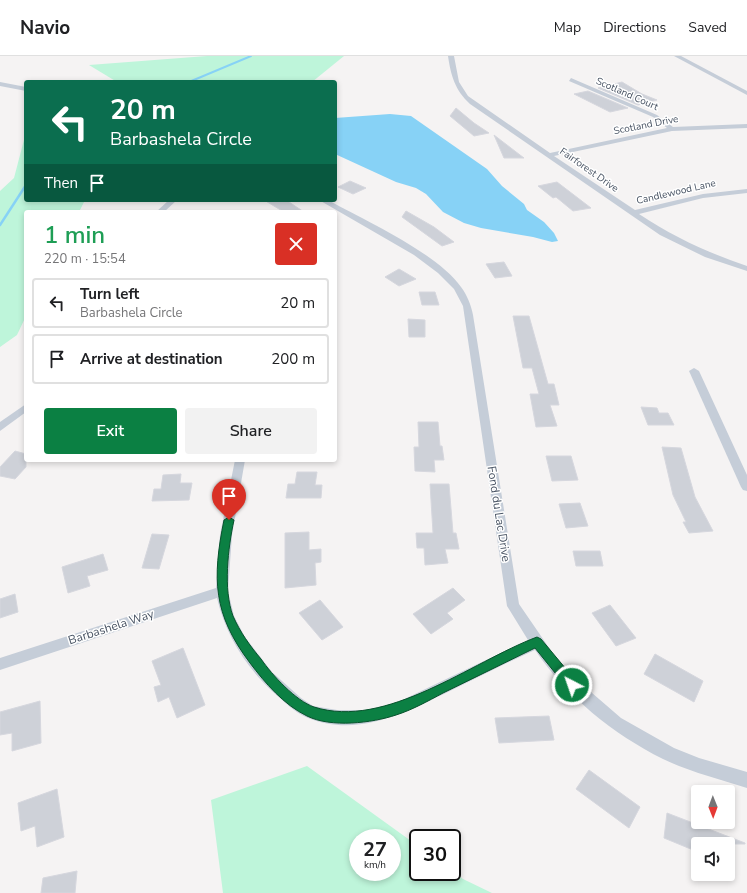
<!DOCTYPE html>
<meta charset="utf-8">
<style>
body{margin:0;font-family:"Nunito Sans",sans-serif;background:#f2f2f2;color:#202124;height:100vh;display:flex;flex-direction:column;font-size:15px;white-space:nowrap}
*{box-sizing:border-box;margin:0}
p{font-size:13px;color:#757577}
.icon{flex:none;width:22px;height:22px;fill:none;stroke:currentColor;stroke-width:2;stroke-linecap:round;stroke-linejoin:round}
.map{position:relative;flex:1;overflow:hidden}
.drawer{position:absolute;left:24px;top:154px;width:313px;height:252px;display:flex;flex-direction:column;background:#fff;border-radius:4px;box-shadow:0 2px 6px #0003}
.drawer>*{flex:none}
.banner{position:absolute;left:24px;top:24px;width:313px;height:122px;border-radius:4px;box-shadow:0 2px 6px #0003;background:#0b6e4f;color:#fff;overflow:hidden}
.needle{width:26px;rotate:179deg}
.tools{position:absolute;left:691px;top:729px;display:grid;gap:8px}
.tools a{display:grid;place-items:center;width:44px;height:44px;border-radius:4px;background:#fff;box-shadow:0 2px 6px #0003;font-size:20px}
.speed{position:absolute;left:349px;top:773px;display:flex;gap:8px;font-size:20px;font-weight:700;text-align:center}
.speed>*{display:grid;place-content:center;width:52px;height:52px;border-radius:50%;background:#fff;box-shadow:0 2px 6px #0003;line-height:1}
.speed small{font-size:10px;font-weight:400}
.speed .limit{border:2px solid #111;border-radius:6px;background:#fff;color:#111}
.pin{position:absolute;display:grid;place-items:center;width:34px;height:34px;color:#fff;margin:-41px -17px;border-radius:50% 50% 50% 0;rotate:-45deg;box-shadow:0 0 4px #0007}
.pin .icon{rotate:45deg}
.me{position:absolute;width:44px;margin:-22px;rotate:319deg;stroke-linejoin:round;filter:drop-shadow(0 0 3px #0008)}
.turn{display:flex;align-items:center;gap:14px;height:84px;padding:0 20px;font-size:18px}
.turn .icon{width:52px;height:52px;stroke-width:2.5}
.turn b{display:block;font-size:28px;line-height:34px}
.then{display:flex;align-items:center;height:38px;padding:0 20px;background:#0003;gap:8px;font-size:15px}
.round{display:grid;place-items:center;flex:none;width:42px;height:42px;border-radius:4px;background:#f2f2f2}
.overview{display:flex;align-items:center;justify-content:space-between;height:68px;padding:0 20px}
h1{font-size:24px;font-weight:600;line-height:30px;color:#1e9e55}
.action{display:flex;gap:8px;margin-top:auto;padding:8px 20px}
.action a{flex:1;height:46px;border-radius:4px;background:#0b8043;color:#fff;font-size:16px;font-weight:600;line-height:46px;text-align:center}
.action a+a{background:#f2f2f2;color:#202124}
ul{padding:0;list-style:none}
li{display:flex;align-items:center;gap:12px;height:50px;margin:0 8px 6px;padding:0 12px;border:2px solid #e0e0e0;border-radius:4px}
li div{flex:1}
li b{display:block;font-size:15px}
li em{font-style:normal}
header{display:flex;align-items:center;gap:24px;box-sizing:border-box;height:56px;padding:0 20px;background:#fff;border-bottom:1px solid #e0e0e0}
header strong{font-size:19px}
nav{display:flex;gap:22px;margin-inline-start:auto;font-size:14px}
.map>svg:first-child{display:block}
.green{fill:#bef5da;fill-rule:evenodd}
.water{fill:#87d2f6}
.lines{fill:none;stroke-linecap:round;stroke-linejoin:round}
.stream-far1{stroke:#87d2f6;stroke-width:2}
.stream{stroke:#87d2f6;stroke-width:2.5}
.building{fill:#ced1d8;stroke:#d6d7de}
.minor{fill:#c5cdd8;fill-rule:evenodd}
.route{fill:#0b8043;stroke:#07532c}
.labels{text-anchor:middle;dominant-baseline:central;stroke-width:3;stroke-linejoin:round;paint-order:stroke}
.far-street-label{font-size:10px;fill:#485363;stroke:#fff}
.street-label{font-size:12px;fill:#485363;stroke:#fff}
</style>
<header>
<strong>Navio</strong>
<nav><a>Map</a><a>Directions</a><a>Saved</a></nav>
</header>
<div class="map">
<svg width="747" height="837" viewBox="0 0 747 837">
<rect width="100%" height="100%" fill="#f5f3f3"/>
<g class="green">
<path d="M207,0H344L312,26H117L89,9Z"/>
<path d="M26,76V144H85L79,156H26V260L17,279L0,291V135L14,122Z"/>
<path d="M307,710L418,790V816L452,815L463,823L492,837H223L211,744ZM358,782H392V816H358Z"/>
</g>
<path class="water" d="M390,58L411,60L487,113L502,130L524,148L527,154L544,166L554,177L558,185L552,186L533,181L481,172L464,167L443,156L426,138L416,132L396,126L335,98V62Z"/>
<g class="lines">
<path class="stream-far1" d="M189,26L251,0"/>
<path class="stream" d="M0,169L26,129"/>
</g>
<g class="building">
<path d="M622,26L642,38L657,44L638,49L598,32Z"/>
<path d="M588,35L628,52L610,56L574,38Z"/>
<path d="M456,52L474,67L489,77L474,80L450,60Z"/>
<path d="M494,79L524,102H504Z"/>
<path d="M350,125L366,132L353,138L338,131Z"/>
<path d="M557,126L591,152L573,155L556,141L553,142L538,130Z"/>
<path d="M264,144H286L304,156H284Z"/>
<path d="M406,155L434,171L454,186L442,190L402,161Z"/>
<path d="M504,206L512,220L495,222L486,208Z"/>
<path d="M399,213L416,223L399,230L385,221Z"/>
<path d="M419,236H435L439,249H422Z"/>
<path d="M513,260H529L548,328H554L559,349H550L557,370L536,371L530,338H539L532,312H523Z"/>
<path d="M408,263L425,264V281H409Z"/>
<path d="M641,351L657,352L659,357H668L674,369H648Z"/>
<path d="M418,366H438L440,390H442L444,404H434L435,416L415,415L414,391H419Z"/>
<path d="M662,391L681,392L695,441L713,475L689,477L683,466H686L673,439Z"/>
<path d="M15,395L26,398V411L15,423L0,420V411Z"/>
<path d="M546,400H571L578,424L552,425Z"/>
<path d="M297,416H317L315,429H322L321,442H286L288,428H295Z"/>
<path d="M181,418L180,427H192L189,444L152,445L154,433H161L163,419Z"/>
<path d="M430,428H449L453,477H456L459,493H445L448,507L425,509L424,492H417L416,477H433Z"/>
<path d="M580,447L588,470L566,472L559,448Z"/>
<path d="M309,476V494L321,493V506L315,507L316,529L285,532V477Z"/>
<path d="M152,478L169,479L159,513L142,512Z"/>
<path d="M573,495H600L603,510H576Z"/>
<path d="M103,498L108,514L87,520L90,530L68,537L62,511Z"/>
<path d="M453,532L465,544L447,557L453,563L431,578L413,558Z"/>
<path d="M15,538L18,556L0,562V543Z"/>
<path d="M320,544L343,571L322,584L299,557Z"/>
<path d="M610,549L636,582L616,590L592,557Z"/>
<path d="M183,592L205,649L177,662L169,641L158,646L154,631L161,629L152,605Z"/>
<path d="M655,598L703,625L694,646L644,618Z"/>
<path d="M40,645L41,687L12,695V677L0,679V656Z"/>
<path d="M549,660L554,684L499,687L495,662Z"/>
<path d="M589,714L640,751L629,772L576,733Z"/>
<path d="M57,733L64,781L37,791L35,770L21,775L18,747Z"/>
<path d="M667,757L745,787V788H698V796L664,782Z"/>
<path d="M77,815L75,837H41L43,822Z"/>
</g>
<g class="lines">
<g class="minor">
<path d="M448,0H454L459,26L468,40L550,97L667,72L653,61L569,25L571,22L657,59L673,71L747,68V72L672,75L554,100L635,154L703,138L747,133V137L703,142L639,158C673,181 709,197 747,210V215L705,201L660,179L470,48C455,34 451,20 448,0Z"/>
<path d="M674,0H681L747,35V39Z"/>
<path d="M0,26L26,31V35L0,30Z"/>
<path d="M169,144H177L164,156H156Z"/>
<path d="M319,144H328C366,165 437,197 461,231C467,239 471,249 473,259L519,548L554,599L577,624L621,662L674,692L699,702L747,716V732C719,723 690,716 663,703C613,678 566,640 535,594C508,606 482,619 456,632C410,654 360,683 308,662C294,656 283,645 272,635C245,610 225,577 217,542L0,614V602L216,532L220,479L235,404H245L232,479L228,535L234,560L245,581L272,616L301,642L313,650L337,654H365L394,648L528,584L507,550L463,250L454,233L438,217L414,199Z"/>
<path d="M694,312L699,315L747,419V435L743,434L741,431L689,315Z"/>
<path d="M26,348V356L0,375V366Z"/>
</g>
</g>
<path class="route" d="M229,461L234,464C228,492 223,533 233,560C240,576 250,590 261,603C272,619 296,645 314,651C386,674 471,606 537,581L541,583L576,625L578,629L576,633L572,634L568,633L535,592C504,607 474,622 443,637C428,645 412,654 396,659C372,667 331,672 307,660C284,649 265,627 250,607C213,558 212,523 224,464Z"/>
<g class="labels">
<g class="far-street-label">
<text transform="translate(627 38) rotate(24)">Scotland Court</text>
<text transform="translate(646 69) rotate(-11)">Scotland Drive</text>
<text transform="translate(589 114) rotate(35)">Fairforest Drive</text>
<text transform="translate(676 136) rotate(-13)">Candlewood Lane</text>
</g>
<g class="street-label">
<text transform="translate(499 458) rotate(81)">Fond du Lac Drive</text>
<text transform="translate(111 571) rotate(-18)">Barbashela Way</text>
</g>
</g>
</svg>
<div class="tools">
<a><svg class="needle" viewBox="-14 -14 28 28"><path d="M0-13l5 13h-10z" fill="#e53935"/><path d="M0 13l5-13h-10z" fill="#757577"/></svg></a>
<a><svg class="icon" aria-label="sound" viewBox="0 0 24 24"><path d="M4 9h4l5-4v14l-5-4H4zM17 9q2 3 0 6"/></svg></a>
</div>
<div class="speed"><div>27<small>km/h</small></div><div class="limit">30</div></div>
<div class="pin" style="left:229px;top:464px;background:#d93025"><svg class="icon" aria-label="arrive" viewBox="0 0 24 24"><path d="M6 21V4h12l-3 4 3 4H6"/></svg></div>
<svg class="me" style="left:572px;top:629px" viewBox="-20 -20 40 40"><circle r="17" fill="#0b8043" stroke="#fff" stroke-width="3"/><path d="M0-11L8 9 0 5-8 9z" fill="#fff"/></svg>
<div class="banner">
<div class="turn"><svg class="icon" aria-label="left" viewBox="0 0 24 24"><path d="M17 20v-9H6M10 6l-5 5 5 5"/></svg><div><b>20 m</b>Barbashela Circle</div></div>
<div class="then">Then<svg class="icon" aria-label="arrive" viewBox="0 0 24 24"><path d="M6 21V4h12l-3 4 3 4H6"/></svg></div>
</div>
<section class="drawer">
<div class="overview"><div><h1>1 min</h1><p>220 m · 15:54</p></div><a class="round" style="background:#d93025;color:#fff"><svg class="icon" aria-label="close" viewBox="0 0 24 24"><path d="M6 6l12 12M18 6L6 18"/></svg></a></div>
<ul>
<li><svg class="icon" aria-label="left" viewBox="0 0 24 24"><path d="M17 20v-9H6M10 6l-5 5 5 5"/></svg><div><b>Turn left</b><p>Barbashela Circle</p></div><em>20 m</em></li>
<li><svg class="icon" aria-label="arrive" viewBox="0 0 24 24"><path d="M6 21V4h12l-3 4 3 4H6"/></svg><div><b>Arrive at destination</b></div><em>200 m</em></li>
</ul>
<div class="action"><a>Exit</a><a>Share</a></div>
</section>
</div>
